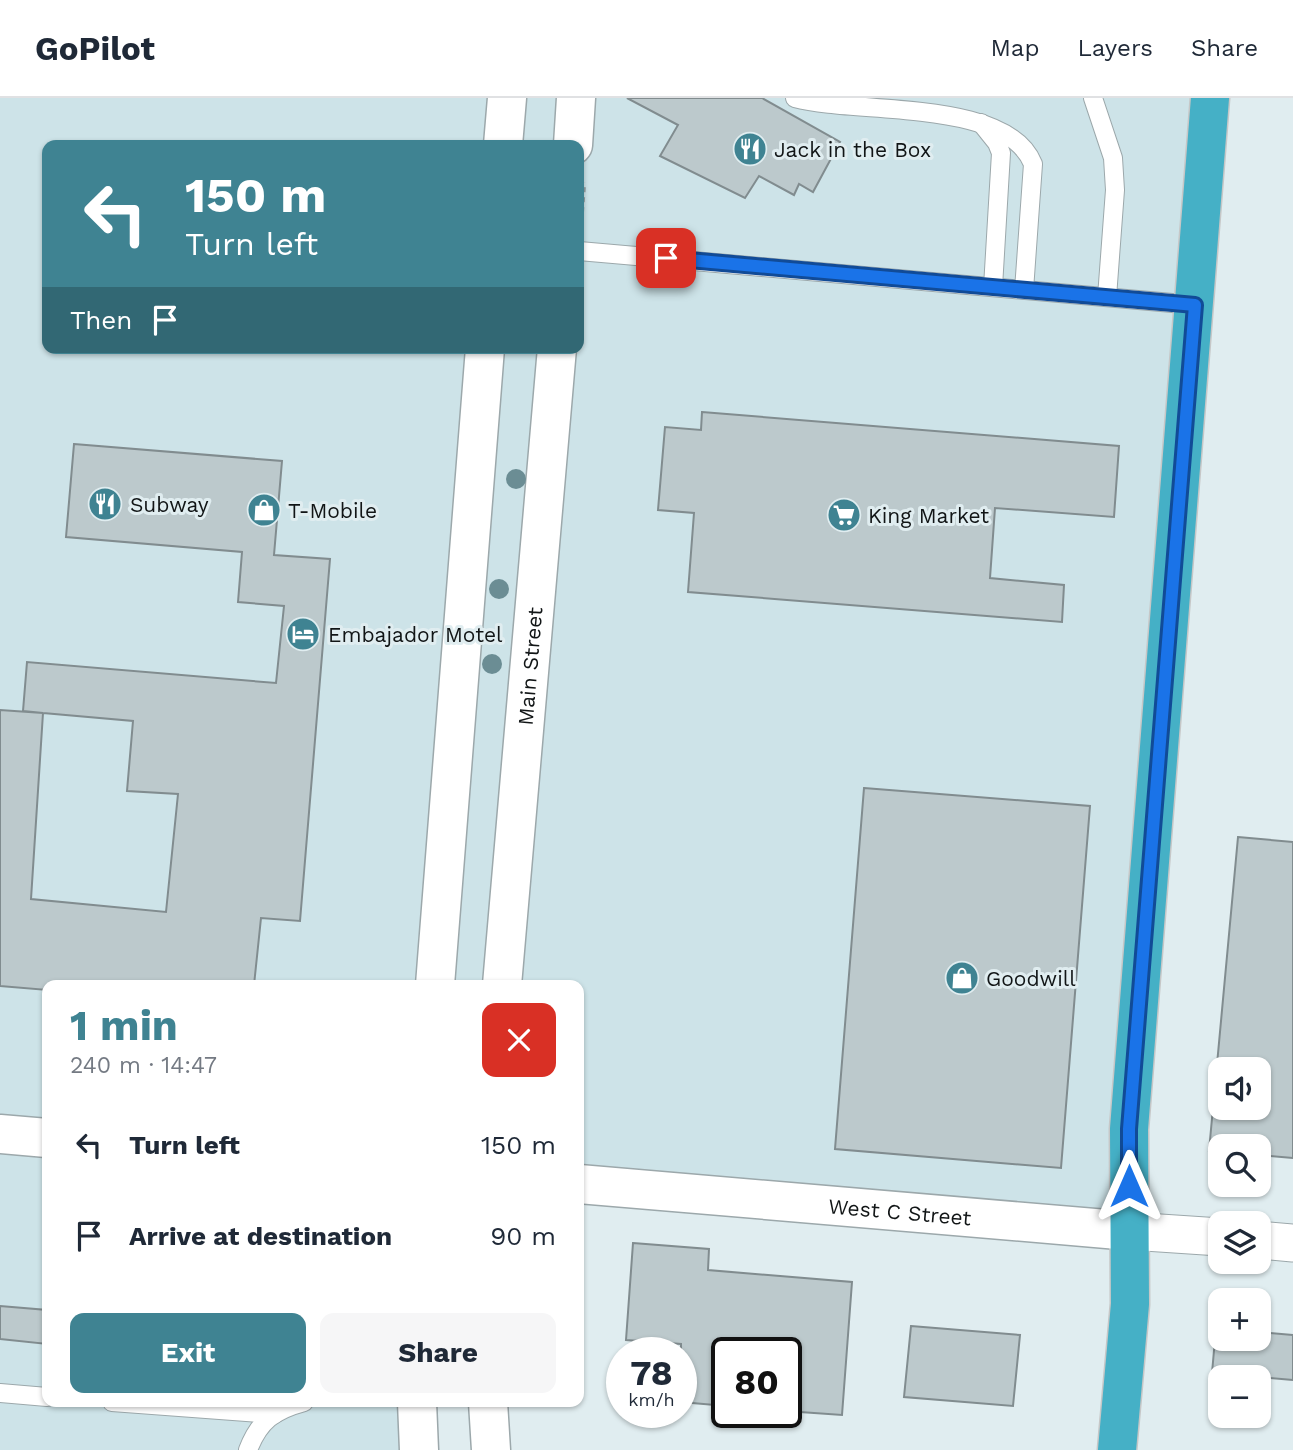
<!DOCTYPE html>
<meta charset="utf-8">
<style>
body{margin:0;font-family:"Work Sans",sans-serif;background:#f6f6f7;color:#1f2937;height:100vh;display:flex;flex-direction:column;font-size:26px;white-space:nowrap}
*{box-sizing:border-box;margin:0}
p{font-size:23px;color:#747a83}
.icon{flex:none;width:38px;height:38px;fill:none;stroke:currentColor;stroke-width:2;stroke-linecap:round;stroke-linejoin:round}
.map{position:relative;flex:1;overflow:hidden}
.panel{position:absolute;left:42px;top:882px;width:542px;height:427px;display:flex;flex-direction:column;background:#fff;border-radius:14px;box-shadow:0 2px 5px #0004}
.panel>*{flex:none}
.banner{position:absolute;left:42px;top:42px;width:542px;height:214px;border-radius:14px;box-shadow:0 2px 5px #0004;background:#3f8392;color:#fff;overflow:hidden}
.fabs{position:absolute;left:1208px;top:959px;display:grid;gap:14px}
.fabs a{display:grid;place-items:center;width:63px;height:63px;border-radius:14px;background:#fff;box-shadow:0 2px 5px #0004;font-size:35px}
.speed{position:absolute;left:606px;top:1239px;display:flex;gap:14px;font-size:35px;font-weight:700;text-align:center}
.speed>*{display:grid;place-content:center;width:91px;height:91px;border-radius:50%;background:#fff;box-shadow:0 2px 5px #0004;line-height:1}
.speed small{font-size:18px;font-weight:400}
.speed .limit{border:4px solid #111;border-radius:10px;background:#fff;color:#111}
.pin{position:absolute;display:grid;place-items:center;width:60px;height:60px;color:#fff;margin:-30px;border-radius:14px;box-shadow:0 4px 10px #0006}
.me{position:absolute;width:77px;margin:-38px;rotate:0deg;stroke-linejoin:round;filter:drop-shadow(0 0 5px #0008)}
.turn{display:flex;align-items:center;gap:24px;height:147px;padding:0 28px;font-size:32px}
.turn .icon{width:91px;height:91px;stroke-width:2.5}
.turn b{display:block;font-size:49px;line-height:60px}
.then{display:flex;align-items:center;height:66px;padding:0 28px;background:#0003;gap:14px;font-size:26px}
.round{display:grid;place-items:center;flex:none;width:74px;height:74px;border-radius:14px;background:#f6f6f7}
.summary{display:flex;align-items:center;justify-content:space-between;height:119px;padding:0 28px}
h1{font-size:42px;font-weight:700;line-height:52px;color:#3f8392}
.cta{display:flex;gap:14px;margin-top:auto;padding:14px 28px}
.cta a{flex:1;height:80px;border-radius:14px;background:#3f8392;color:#fff;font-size:28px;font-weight:700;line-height:80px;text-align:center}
.cta a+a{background:#f6f6f7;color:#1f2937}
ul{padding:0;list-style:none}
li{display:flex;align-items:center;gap:21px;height:91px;padding:0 28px}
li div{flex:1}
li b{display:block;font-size:26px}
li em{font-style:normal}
header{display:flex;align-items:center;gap:42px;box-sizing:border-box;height:98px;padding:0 35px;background:#fff;border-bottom:2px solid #e0e1e3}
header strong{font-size:33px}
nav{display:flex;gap:38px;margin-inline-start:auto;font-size:24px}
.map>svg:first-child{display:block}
.built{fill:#cde3e8;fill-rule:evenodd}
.building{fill:#bcc9cc;stroke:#818c8f;stroke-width:2;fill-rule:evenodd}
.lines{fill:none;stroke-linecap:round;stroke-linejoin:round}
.lane-casing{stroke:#9ca8ab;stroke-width:20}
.street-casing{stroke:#9ca8ab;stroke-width:39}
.secondary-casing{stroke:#9ca8ab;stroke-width:41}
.highway-casing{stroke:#c6c7c7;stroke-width:41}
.path{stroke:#959fa1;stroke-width:4.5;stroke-dasharray:5 5;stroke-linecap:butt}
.lane{stroke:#fff;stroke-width:18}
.street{stroke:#fff;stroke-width:37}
.secondary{stroke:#fff;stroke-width:38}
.highway{stroke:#45b0c6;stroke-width:38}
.tree{fill:#6b8d94}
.route-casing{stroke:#114b97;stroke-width:18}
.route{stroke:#1a73e8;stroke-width:12}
.labels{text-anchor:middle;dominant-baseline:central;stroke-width:6;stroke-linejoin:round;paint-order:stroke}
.poi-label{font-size:21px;fill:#111516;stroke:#e0edf0;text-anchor:start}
.street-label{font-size:21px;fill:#111516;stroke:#e0edf0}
</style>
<header>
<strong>GoPilot</strong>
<nav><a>Map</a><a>Layers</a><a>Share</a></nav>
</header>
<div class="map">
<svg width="1293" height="1352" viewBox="0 0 1293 1352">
<rect width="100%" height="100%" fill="#e0edf0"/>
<path class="built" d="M0,0H1215L1130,1133L579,1086V887H47V1304H400L401,1352H0ZM47,47H579V250H47Z"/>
<g class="building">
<path d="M627,0H762L840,44L813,94L799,86L794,97L759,78L745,100L660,58L678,27Z"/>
<path d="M702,314L1119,348L1114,419L995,410L990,480L1064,487L1062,524L688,494L694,415L658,412L665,329L701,332Z"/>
<path d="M74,346L282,363L274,457L330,461L300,823L261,820L254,887H47V892L0,888V612L43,615L23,613L27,564L276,585L284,508L238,504L242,454L66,439ZM43,615L133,623L127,693L178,696L166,814L31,801Z"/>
<path d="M864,690L1090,708L1061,1070L835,1051Z"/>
<path d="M1238,739L1293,744V1060L1258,1057V1048H1220V1054L1209,1053ZM1220,971H1258V1010H1220Z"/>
<path d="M633,1145L709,1151L708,1172L852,1184L842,1317L786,1313V1255H726V1308L681,1304V1246L626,1242Z"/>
<path d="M0,1208L47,1212V1246L0,1241Z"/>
<path d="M911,1228L1020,1237L1013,1308L904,1299Z"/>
<path d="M1216,1230H1220V1241H1258V1234L1293,1237V1282L1212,1275Z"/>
</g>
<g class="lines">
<defs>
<g id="lane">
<path d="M795,0C857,17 1007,0 1033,66L1024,192"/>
<path d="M1093,0L1113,60L1115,92L1107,199"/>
<path d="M981,25L997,45L1001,55L993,189"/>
<path d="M579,153L1195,207"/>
<path d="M0,1295L47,1299"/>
<path d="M112,1304L275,1316"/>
<path d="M248,1352C259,1323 274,1312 304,1304"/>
</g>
<g id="street">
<path d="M1130,1133L1220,1139"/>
<path d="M1258,1142L1293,1145"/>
</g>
<g id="secondary">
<path d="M503,47L507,0"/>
<path d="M573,47L576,0"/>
<path d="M435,887L485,250"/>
<path id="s1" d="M502,887L557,250"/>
<path d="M0,1036L47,1040"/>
<path id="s2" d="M579,1086L1130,1133"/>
<path d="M417,1304L419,1352"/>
<path d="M488,1304L491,1352"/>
</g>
<path id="highway" d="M1117,1352L1130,1206L1129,1031L1210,0"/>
</defs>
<use href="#lane" class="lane-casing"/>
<use href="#street" class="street-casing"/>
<use href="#secondary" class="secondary-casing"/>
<use href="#highway" class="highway-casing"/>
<path class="path" d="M581,124L584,84"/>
<use href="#lane" class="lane"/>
<use href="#street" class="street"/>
<use href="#secondary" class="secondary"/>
<use href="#highway" class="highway"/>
</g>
<g class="tree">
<circle cx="516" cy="381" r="10"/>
<circle cx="499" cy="491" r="10"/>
<circle cx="492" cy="566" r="10"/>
</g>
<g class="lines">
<defs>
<path id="route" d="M666,160L1195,207L1129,1031V1088"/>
</defs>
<use href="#route" class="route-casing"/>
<use href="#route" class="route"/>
</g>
<defs>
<symbol id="restaurant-disc" viewBox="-11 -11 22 22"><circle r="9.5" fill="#3f8392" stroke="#e0edf0"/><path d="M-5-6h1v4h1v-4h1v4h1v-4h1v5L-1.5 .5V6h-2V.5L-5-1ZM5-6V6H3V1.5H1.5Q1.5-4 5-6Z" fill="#fff"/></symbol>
<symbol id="shop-disc" viewBox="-11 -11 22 22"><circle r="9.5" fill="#3f8392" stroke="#e0edf0"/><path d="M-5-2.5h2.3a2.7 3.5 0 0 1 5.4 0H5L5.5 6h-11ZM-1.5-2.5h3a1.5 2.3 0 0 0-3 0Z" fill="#fff"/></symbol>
<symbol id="supermarket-disc" viewBox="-11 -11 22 22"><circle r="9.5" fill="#3f8392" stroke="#e0edf0"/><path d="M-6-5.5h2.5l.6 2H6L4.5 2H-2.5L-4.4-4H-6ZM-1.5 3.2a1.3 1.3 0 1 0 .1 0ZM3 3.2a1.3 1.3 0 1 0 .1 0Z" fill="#fff"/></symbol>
<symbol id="hotel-disc" viewBox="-11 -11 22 22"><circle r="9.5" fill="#3f8392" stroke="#e0edf0"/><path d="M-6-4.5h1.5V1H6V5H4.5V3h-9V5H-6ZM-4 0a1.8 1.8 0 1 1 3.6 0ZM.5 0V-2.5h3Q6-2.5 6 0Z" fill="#fff"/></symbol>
</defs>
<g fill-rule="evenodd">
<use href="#restaurant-disc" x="731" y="32" width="38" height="38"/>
<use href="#restaurant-disc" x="86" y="387" width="38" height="38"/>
<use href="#shop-disc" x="245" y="393" width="38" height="38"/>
<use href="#supermarket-disc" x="825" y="398" width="38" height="38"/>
<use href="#hotel-disc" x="284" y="517" width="38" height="38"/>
<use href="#shop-disc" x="943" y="861" width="38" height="38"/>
</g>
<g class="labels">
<g class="poi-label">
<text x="774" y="51">Jack in the Box</text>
<text x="130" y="406">Subway</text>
<text x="288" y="412">T-Mobile</text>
<text x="868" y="417">King Market</text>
<text x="328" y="536">Embajador Motel</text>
<text x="986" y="880">Goodwill</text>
</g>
<g class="street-label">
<text stroke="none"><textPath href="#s1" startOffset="320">Main Street</textPath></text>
<text stroke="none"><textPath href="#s2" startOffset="322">West C Street</textPath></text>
</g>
</g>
</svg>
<div class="fabs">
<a><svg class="icon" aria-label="sound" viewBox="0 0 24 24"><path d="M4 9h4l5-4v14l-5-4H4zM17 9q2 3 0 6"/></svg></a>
<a><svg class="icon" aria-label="search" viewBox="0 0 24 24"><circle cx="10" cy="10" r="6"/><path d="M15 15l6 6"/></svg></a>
<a><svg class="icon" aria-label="layers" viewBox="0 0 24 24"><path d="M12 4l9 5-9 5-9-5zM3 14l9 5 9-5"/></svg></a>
<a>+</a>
<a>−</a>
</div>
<div class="speed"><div>78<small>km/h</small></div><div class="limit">80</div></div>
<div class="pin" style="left:666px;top:160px;background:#d93025"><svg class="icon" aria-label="arrive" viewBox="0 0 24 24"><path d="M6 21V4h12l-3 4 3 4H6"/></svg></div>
<svg class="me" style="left:1129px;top:1088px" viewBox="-20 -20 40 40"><path d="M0-17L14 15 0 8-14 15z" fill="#1a73e8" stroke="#fff" stroke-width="4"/></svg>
<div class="banner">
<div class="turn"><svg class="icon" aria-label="left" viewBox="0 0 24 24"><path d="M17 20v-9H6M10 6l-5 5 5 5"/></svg><div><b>150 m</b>Turn left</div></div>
<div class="then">Then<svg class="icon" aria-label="arrive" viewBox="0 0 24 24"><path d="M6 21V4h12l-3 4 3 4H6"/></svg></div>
</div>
<section class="panel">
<div class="summary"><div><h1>1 min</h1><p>240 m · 14:47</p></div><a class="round" style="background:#d93025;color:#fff"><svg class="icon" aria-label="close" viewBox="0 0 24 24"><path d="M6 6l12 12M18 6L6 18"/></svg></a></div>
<ul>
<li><svg class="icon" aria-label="left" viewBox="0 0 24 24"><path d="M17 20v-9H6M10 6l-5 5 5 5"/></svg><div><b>Turn left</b></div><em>150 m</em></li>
<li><svg class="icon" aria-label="arrive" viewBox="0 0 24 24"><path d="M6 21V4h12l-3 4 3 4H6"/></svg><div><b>Arrive at destination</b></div><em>90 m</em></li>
</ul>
<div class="cta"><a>Exit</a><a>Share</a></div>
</section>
</div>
